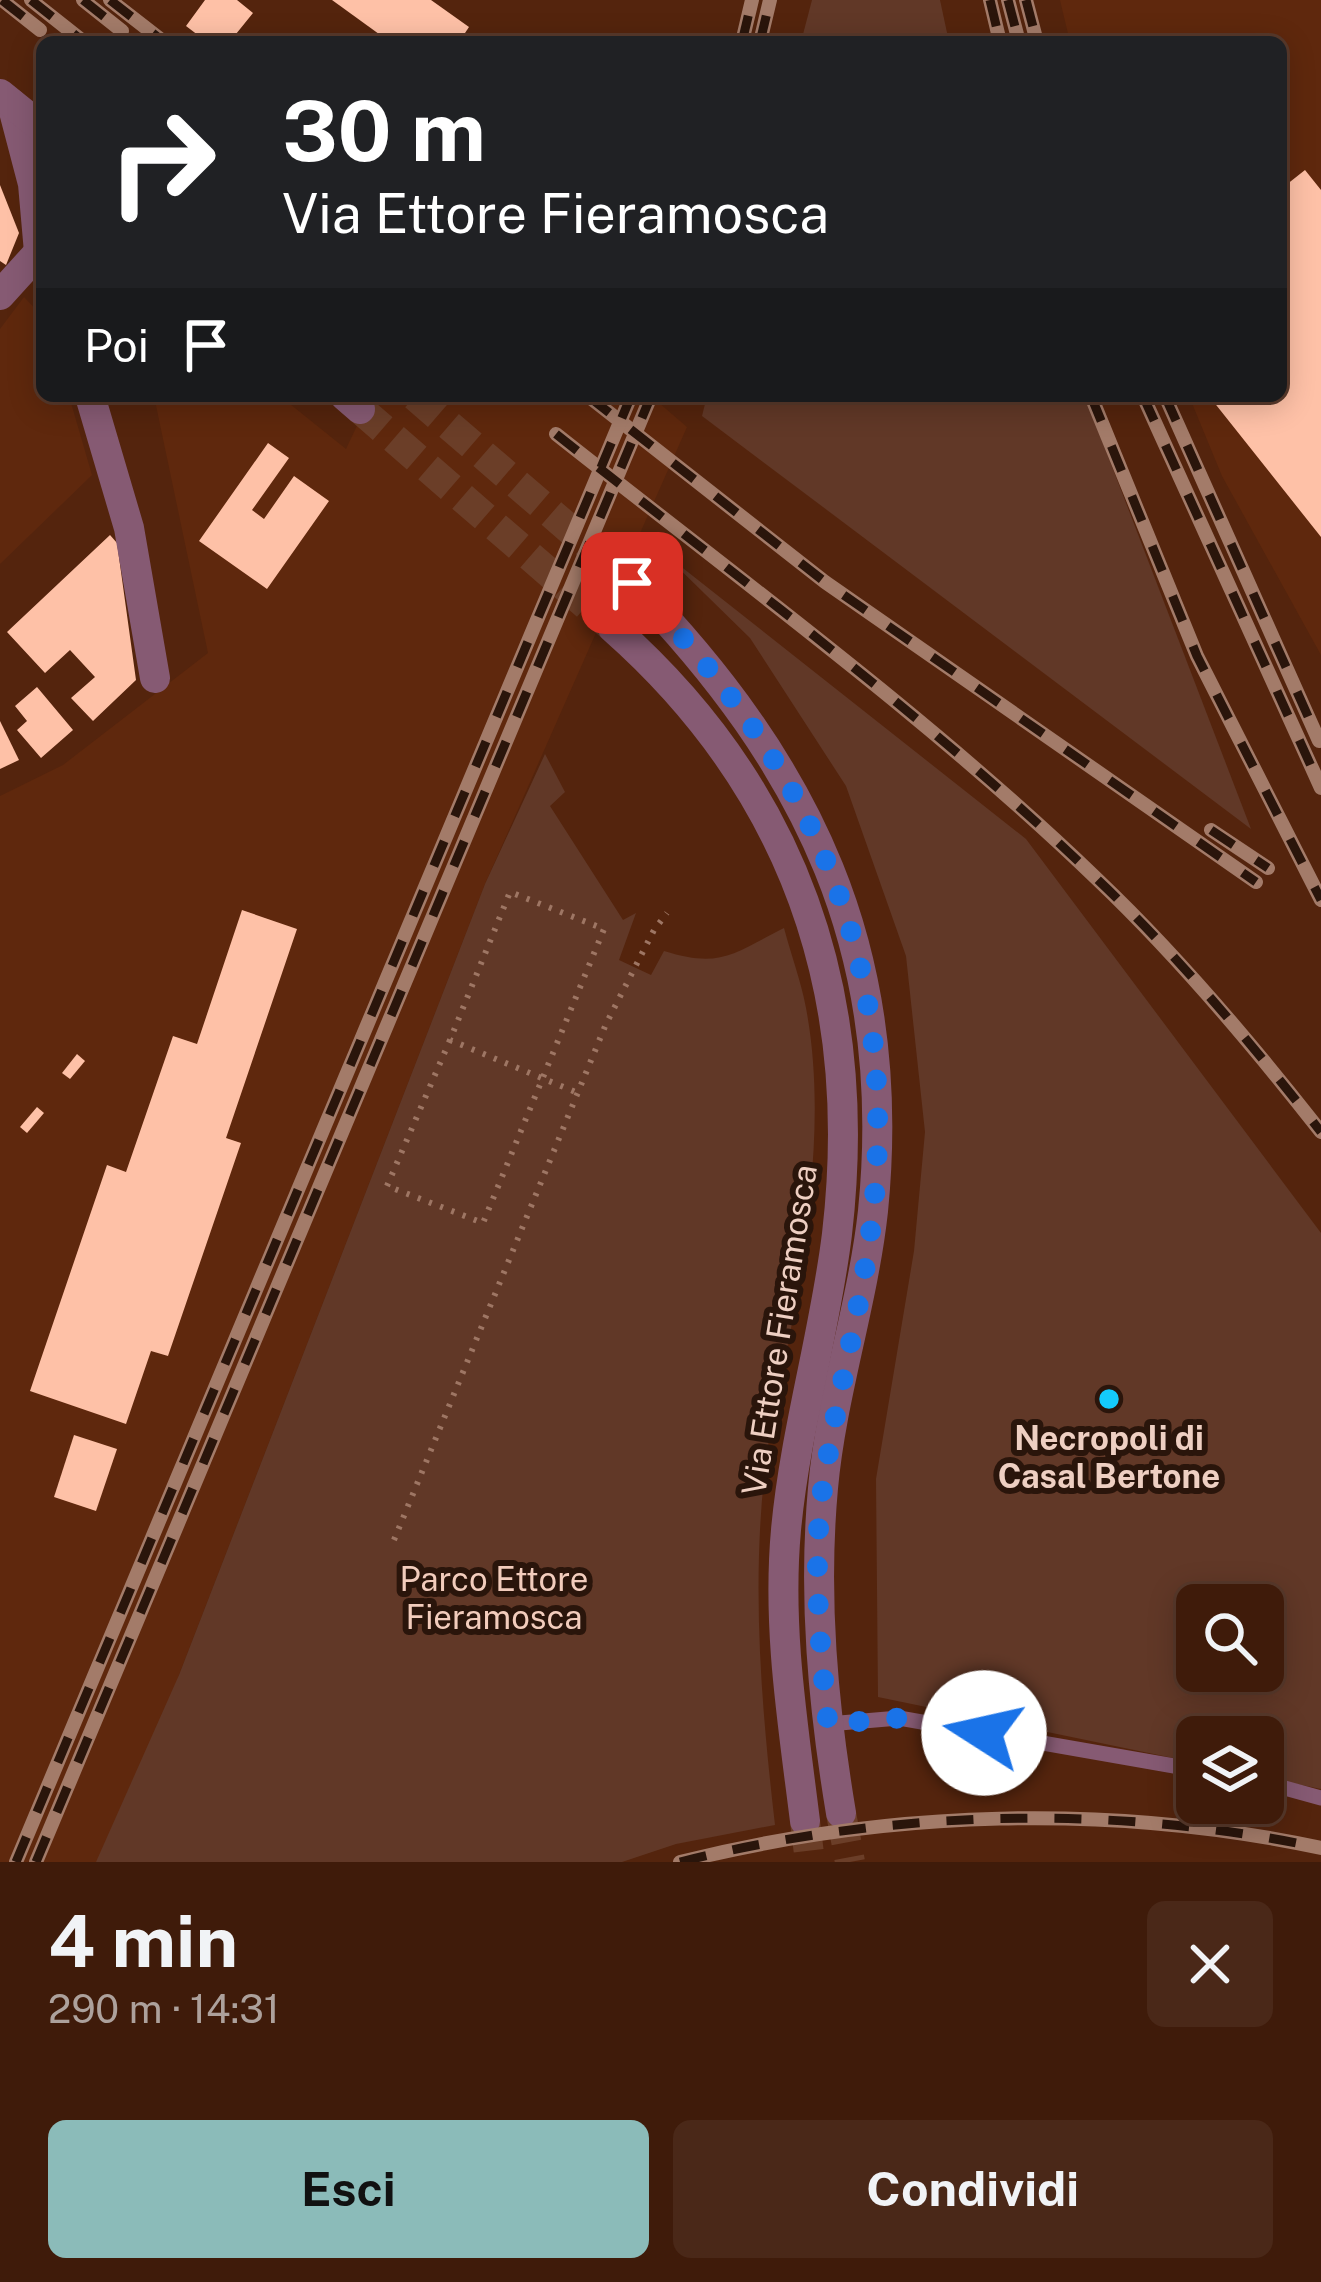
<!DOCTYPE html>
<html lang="it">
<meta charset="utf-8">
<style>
body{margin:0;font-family:"Public Sans",sans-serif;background:#4a2818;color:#f1f3f6;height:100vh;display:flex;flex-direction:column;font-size:45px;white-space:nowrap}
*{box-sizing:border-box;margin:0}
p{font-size:39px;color:#ada19c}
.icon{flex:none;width:66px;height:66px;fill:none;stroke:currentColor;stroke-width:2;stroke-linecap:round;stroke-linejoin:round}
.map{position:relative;height:1862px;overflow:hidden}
.panel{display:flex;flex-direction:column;background:#3f1b0a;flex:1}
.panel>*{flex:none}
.hud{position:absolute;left:36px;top:36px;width:1251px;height:366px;border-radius:18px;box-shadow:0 6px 30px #0003,0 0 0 3px #58392b;background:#202124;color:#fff;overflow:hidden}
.buttons{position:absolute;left:1176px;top:1584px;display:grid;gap:24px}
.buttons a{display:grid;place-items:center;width:108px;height:108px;border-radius:18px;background:#3f1b0a;box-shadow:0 6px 30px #0003,0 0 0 3px #58392b;font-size:60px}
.pin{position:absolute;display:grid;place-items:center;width:102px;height:102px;color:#fff;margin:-51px;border-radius:24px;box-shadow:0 6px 18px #0006}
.me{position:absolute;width:132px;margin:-66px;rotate:280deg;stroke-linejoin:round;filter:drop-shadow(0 0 9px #0008)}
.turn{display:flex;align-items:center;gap:42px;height:252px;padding:0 48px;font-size:54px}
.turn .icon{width:156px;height:156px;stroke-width:2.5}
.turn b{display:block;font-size:84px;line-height:102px}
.then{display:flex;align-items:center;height:114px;padding:0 48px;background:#0003;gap:24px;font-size:45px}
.round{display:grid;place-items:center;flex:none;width:126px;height:126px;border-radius:18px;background:#4a2818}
.summary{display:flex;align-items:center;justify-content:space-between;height:204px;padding:0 48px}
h1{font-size:72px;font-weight:700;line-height:90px}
.action{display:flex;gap:24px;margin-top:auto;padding:24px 48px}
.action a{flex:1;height:138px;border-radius:18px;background:#8bbbb9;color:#111;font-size:48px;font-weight:700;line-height:138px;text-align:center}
.action a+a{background:#4a2818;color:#f1f3f6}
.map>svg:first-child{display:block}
.built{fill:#5f280d}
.green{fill:#613827;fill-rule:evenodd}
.building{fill:#fec1a7}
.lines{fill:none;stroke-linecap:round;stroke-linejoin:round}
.tertiary-tunnel{stroke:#6b3e28;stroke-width:30;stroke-dasharray:30 15;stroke-linecap:butt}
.path{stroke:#9e7664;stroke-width:6;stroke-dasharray:3 9;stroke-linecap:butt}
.service{stroke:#865a73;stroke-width:15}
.minor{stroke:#865a73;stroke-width:30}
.tertiary{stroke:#865a73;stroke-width:30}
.rail-casing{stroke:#a37b69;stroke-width:14}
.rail{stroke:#2a150b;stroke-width:9;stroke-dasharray:27;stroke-linecap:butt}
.route{stroke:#1a73e8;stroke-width:21;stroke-dasharray:0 37.8}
.poi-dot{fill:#14cafb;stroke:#2a150b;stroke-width:4.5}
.labels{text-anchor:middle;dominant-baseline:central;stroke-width:12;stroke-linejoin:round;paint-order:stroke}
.street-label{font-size:33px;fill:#eecfc2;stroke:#2a150b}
.poi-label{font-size:33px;font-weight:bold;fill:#eecfc2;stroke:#2a150b}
.park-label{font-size:33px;fill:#f2ccbc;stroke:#2a150b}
</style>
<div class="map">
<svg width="1321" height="1862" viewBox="0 0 1321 1862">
<rect width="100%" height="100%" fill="#54240d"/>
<g class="built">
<path d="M1060,0H1321V655L1222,476L1189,396H1281V42H1070Z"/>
<path d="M24,297L42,316V396H69L92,475L0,564V329Z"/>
<path d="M154,396H280L346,449L371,396H651L687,427L485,884L179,1675L128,1862H0V796L63,765L208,653Z"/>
</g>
<g class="green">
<path d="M812,0H940L949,42H801Z"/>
<path d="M707,396H1085L1251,829L702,416Z"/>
<path d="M660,550L1026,839L1321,1233V1789L1263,1777V1737H1197V1763L878,1697L876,1479L914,1251L925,1132L906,956L846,786L750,638ZM1197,1605H1263V1671H1197Z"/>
<path d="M545,754L565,792L550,806L623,920L636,913L619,960L651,975L664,951C721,969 734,953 784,928C791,955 801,981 806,1008C824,1103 811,1204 796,1299C788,1353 773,1406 766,1460C751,1582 761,1704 775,1825L676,1844L622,1862H96L179,1675L485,884Z"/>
</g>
<g class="building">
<path d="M205,0H237L253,13L236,34L243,39L241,42H207L186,26Z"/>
<path d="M332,0H431L469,27L459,42H390Z"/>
<path d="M1305,170L1321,190V537L1209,396H1281V189Z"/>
<path d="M0,185L19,233L6,265L0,261Z"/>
<path d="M268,443L289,458L252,510L264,519L294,476L329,501L267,589L199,541Z"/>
<path d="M110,535L117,543L136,680L93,721L71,698L95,677L70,650L45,673L7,632Z"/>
<path d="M37,687L73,730L41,758L17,730L27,721L15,706Z"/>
<path d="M0,721L19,760L0,769Z"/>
<path d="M242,910L297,929L226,1138L241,1143L168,1356L151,1351L126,1424L30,1391L107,1165L126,1172L173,1036L197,1044Z"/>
<path d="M77,1054L85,1061L70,1079L62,1073Z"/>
<path d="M37,1107L44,1113L27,1133L20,1127Z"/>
<path d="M74,1435L117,1449L96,1511L54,1497Z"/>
</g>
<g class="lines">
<g class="tertiary-tunnel">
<path d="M415,396L632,583"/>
<path d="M360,409L613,628"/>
<path d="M841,1813L850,1862"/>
<path d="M805,1821L810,1862"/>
</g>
<g class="path">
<path d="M450,1040L387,1186L483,1223L604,929L510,892L450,1040L578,1093"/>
<path d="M394,1540L606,1024L654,930L667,913"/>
</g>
<g class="service">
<path d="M828,1724L899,1718L1197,1770"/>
<path d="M1263,1782L1321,1798"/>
</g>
<g class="minor">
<path d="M12,104L33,184L39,252L42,247"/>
<path d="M0,295L39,252L42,258"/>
<path d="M90,396L129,528L155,678"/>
</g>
<g class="tertiary">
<path d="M0,94L42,128"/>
<path d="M345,396L360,409"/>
<path d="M632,583C809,765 899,952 873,1211C863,1303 831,1397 823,1488C813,1597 823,1705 841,1813"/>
<path d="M613,628C795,789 865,994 837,1234C825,1333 795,1431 786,1530C777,1628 793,1724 805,1821"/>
</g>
<defs>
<g id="rail">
<path d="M2,0L40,30"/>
<path d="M31,0L84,42"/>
<path d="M83,0L122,31"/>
<path d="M110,0L164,42"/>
<path d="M990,0L1000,42"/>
<path d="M1008,0L1019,42"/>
<path d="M1026,0L1037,42"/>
<path d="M742,42L752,0"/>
<path d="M760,42L770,0"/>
<path d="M588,396L825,582L1256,882"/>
<path d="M1091,396L1197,656L1321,900"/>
<path d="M1143,396L1321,788"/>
<path d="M1165,396L1319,741"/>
<path d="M556,434C739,579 930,718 1098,880C1179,957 1252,1044 1321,1132"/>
<path d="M1211,830L1268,868"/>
<path d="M16,1862L631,396"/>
<path d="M36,1862L651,396"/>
<path d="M680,1862C887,1810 1111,1803 1321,1848"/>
</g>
</defs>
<use href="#rail" class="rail-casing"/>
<use href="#rail" class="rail"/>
</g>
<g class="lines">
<path class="route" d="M632,583C809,763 900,954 873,1212C863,1302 838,1390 824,1480C811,1560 820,1644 828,1724L899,1718L984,1733"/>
</g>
<circle class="poi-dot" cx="1109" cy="1399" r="12"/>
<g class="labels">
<g class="street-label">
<text transform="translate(779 1330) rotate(-81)">Via Ettore Fieramosca</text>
</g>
<g class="poi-label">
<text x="1109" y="1438">Necropoli di<tspan x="1109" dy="38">Casal Bertone</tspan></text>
</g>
<g class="park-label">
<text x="494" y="1579">Parco Ettore<tspan x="494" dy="38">Fieramosca</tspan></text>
</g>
</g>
</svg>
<div class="buttons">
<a><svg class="icon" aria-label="search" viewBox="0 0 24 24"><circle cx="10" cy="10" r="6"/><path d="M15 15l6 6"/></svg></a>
<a><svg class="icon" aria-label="layers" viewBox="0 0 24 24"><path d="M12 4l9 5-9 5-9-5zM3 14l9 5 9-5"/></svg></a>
</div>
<div class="pin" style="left:632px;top:583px;background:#d93025"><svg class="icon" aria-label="arrive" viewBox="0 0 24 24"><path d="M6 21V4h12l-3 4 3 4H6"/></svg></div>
<svg class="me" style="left:984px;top:1733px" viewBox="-20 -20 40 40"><circle r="19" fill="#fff"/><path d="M0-13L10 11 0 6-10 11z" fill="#1a73e8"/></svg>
<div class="hud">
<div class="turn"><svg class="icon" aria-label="right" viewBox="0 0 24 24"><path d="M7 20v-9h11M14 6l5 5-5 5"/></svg><div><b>30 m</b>Via Ettore Fieramosca</div></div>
<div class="then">Poi<svg class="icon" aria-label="arrive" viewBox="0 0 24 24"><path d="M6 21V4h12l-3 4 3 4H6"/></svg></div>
</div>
</div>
<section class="panel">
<div class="summary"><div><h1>4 min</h1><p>290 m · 14:31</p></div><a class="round"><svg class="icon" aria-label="close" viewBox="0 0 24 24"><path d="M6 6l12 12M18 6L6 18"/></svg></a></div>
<div class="action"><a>Esci</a><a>Condividi</a></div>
</section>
